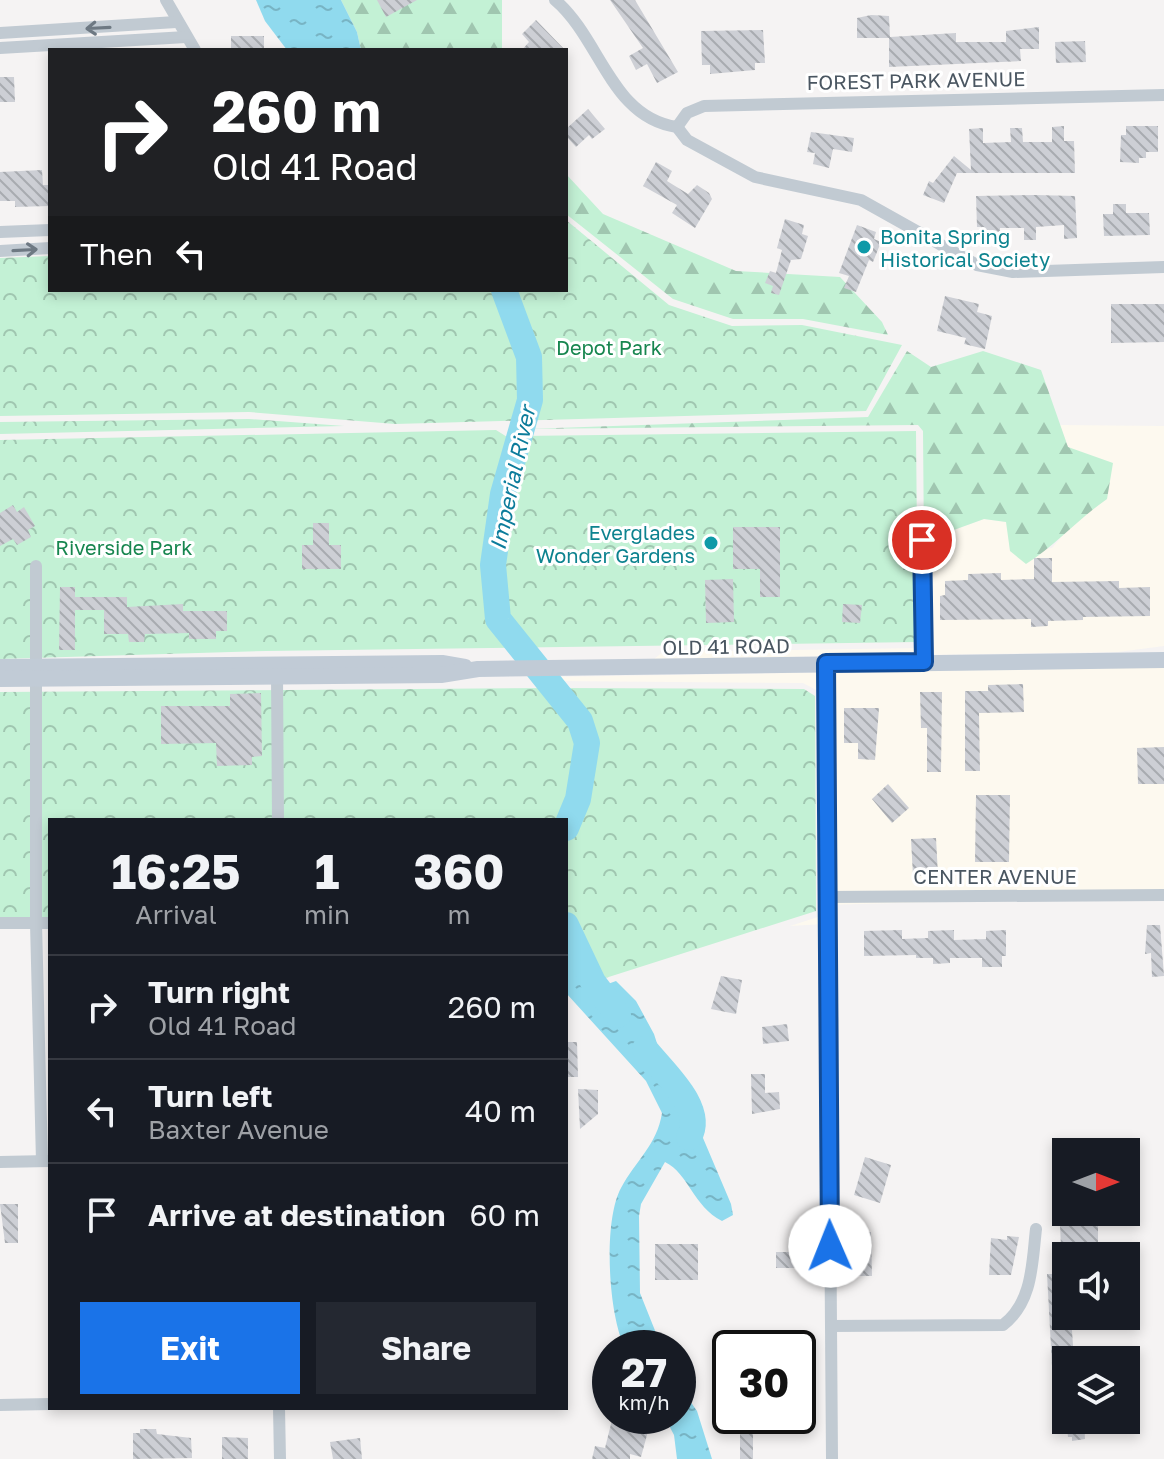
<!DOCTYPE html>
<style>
body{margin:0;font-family:"Golos Text",sans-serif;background:#242831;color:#f1f3f6;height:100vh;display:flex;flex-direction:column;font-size:30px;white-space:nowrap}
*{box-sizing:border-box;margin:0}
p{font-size:26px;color:#9ea1a6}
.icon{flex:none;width:44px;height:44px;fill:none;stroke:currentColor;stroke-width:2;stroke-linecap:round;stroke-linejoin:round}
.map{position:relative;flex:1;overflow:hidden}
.drawer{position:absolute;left:48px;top:818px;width:520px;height:592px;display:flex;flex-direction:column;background:#171b24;border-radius:0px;box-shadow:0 4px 12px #0003}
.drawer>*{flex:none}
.hud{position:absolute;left:48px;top:48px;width:520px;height:244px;border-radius:0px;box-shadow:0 4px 12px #0003;background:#202124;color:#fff;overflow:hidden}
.needle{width:52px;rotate:90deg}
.fabs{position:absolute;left:1052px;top:1138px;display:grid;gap:16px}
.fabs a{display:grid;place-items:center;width:88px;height:88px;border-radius:0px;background:#171b24;box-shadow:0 4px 12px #0003;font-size:40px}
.speed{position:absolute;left:592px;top:1330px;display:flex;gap:16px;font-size:40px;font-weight:700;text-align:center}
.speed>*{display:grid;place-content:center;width:104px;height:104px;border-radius:50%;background:#171b24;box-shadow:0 4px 12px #0003;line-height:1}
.speed small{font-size:20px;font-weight:400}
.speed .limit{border:4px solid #111;border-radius:12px;background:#fff;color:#111}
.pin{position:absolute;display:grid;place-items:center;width:68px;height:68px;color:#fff;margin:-34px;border:4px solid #fff;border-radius:50%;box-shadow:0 2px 8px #0007}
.me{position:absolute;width:88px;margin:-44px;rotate:359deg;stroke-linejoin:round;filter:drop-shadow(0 0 6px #0008)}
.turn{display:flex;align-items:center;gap:28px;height:168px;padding:0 32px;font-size:36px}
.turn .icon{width:104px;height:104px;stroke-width:2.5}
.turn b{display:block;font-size:56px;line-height:68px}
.then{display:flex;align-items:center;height:76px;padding:0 32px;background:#0003;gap:16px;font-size:30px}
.eta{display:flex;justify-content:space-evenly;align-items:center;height:136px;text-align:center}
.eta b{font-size:48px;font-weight:700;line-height:56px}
.cta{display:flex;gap:16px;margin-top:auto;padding:16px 32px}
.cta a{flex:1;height:92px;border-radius:0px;background:#1a73e8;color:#fff;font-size:32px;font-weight:700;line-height:92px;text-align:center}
.cta a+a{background:#242831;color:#f1f3f6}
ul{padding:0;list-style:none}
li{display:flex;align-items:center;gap:24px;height:104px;padding:0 32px;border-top:2px solid #363941}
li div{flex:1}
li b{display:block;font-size:30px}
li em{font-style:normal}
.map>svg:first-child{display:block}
.commercial{fill:#fdf9ef}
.forest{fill:url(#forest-firs)}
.park{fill:url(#park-crowns)}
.water{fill:url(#water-ripples)}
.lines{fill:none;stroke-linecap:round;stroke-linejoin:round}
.river{stroke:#90daee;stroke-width:26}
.building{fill:url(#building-back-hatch)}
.street{stroke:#c1cad2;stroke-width:12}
.secondary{stroke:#c1cbd6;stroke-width:16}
.oneway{stroke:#6e7983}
.route-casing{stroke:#114b97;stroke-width:20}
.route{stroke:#1a73e8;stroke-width:14}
.culture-dot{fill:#0f9aa8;stroke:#fff;stroke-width:3}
.labels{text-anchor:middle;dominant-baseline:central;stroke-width:6;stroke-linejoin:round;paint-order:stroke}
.street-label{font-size:20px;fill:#4a5661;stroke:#fff}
.culture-label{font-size:20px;fill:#0d838f;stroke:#fff;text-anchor:start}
.park-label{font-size:20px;fill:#17864f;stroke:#fff}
.water-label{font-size:22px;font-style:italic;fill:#0c7c9b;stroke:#fff}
</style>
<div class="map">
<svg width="1164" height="1459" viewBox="0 0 1164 1459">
<defs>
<pattern id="forest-firs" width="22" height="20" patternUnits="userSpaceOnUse" patternTransform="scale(2)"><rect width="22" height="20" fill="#c3f1d5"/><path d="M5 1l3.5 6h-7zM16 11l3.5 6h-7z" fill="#a0c6b0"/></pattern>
<pattern id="park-crowns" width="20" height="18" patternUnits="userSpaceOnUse" patternTransform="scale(2)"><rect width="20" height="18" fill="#c3f1d5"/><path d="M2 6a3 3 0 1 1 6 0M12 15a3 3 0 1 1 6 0" fill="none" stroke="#a0c6b0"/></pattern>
<pattern id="water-ripples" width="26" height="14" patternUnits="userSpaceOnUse" patternTransform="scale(2)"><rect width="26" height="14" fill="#90daee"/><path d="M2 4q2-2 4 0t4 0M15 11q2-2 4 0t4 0" fill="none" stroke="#78b4c4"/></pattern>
<pattern id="building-back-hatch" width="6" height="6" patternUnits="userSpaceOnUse" patternTransform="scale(2)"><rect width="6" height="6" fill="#cdcfd5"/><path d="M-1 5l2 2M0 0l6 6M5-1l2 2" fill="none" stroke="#a8abb0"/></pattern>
</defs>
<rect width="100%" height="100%" fill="#f5f3f3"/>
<g class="commercial">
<path d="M1060,425L1164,426V646L1118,652L654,659L663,652L920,648L924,548L929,539L984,519L1007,522L1010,551L1052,548L1074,522L1107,499L1068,447Z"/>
<path d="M1164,667V896L824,905V924L790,926L818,917L823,911L820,692L803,683L553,681L548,677Z"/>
</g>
<g class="forest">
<path d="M341,0H502V50H361L357,32Z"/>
<path d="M566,174L603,214L736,271L840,277L882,322L888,335L803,319H733L673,299L566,214Z"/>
<path d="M907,351L931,367L983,351L1041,370L1068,447L1113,463L1107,499C1078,519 1056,545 1026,564L1010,551L1006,522L984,519L929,539L924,548L923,431L918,425L527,429L868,417Z"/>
</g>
<g class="park">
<path d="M566,220L669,305L732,326L802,325L902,345L866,411L395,424L249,412L0,416V258L50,256V290H566Z"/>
<path d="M249,419L344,426L0,434V422Z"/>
<path d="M496,430L517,443L520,436L916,431L918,642L266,651L0,659V440Z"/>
<path d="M554,688L804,689L815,696L816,911L593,982L566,925V820H50V919L0,920V692Z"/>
</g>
<g class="water">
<path d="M256,0H341L357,32L361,50H287L265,21Z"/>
<path d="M566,946L588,987L594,989L616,981L636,1001L654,1034L668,1078L697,1114L703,1125V1138L731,1204L733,1215L722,1221C693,1206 689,1174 665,1162L641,1204L639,1216L640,1293L662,1348H625C608,1314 603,1221 621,1188C636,1160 657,1145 662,1113L646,1081L566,993Z"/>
<path d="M678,1384L697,1411L712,1459H677L674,1435L664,1416H678Z"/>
</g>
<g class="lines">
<g class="river">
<path d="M504,290L529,357L530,400L503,494L493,565L498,619L580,721L587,743L578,799L566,828"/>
<path d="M566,925L593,982L618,1015"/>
<path d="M645,1049C661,1070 706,1108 689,1137"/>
</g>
</g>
<g class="building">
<path d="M377,0H417L386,17Z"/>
<path d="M610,0H635L678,72L657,83L647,64L636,70L629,56L643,48Z"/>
<path d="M871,15L889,16L890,37L956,33V42H1006V31L1039,27V49H1020L1021,61L889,67V38H857V18Z"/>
<path d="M536,20L565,50H522L529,42L522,34Z"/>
<path d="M763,30L765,63H755V70L710,74V65H702L701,31Z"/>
<rect x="231" y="36" width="33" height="14"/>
<path d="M1085,41L1086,62L1056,63L1055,42Z"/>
<path d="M0,77H14L15,102H0Z"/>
<path d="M588,109L605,129L592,139L589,135L576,147L566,136V129Z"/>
<path d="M1064,126V141H1074L1075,173H957L944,203L923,195L929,181L933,183L954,156L971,170L969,129L983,128V143L1011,142L1010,128H1022L1023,142H1052V127Z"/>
<path d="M1126,126H1158V152H1146V158H1139V163L1120,162L1121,135H1126Z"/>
<path d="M811,132L854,138L852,152L833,149L829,168L813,164L815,153L807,152Z"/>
<path d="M656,162L672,171L667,181L688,194L697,185L709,193L712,199L695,228L672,213L677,205L643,186Z"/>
<path d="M42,170L43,185H48L49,206L15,207V201H0V172Z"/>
<path d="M1035,195L1075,196L1077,238L1064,239V225L1036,227V240H1024V228H1000V241L982,238L981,227H977L976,196Z"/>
<path d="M1113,204H1126V213H1149L1150,235L1104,236L1103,214H1113Z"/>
<path d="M785,219L804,225L802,234L808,236L801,259L791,260L779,295L771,293L773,286L765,283L770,271L776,273L782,250L777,248Z"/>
<path d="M857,225L876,232L874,239L881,242L873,262L869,260L856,292L844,288L849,276L839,273Z"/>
<path d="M945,296L979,304L977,312L992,316L985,349L964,344L966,338L937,331Z"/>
<path d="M1111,304H1164V342L1111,343Z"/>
<path d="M13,505L17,512L24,507L35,526L28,530L31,537L17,545L13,539L0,546V513Z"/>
<path d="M313,523H329V545H341V569H302V545H313Z"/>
<path d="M733,527H780V597H760V569H733Z"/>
<path d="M1034,558H1052V582L1119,581V588L1150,587V616L1083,617V620L1048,621V626L1031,627V619L940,620V596L945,595V581L968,580V574L1001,573V580L1034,579Z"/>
<path d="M733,579L734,622L706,623L705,580Z"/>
<path d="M60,587H75V597H127V607L183,604V611H227V631H216V639H189V633L145,634L144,642H129L128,634H104V610H75V650H59Z"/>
<path d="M843,604L862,605L860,623L842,622Z"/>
<path d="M1023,684L1024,712L979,713L980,771H965V691H988V685Z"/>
<path d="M920,692H942L941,772H927V728H921Z"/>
<path d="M261,693L262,756L252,757V765L217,766L216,743L161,744V706H230V694Z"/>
<path d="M844,708H879L875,760L858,759V743H844Z"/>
<path d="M1164,747V784H1138L1137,748Z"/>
<path d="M888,784L909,808L892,823L872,799Z"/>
<path d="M976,795H1010L1009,862H975Z"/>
<path d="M936,838L938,875L913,876L911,839Z"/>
<path d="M1147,925H1160L1164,976L1152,977L1151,953L1145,954Z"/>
<path d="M902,930V939L928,938V931L954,930V940L986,939V931L1006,930V956H1002V967H982V958H950V963L933,964V958H916V955L864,956V931Z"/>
<path d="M721,976L742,980L736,1014L711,1009Z"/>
<path d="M787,1024L789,1041L763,1044L762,1027Z"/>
<path d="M566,1042H577L578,1077H566Z"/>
<path d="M751,1074H765V1093L779,1092L780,1109L752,1114Z"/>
<path d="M578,1089L598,1090V1114L580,1129Z"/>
<path d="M865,1157L891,1165L880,1203L854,1195Z"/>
<path d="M0,1204H18V1243H5Z"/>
<path d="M1060,1225H1098V1247H1061Z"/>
<path d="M871,1232L872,1276H852L851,1233Z"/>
<path d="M1007,1236L1019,1237L1011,1275H989L991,1238L1007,1240Z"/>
<rect x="655" y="1244" width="43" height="36"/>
<rect x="776" y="1252" width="24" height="16"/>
<path d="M1047,1274H1066V1316H1071L1074,1360H1066V1365L1052,1366Z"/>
<rect x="761" y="1336" width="34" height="12"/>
<path d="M613,1416L650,1424L641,1457L630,1454V1459H592L595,1446L605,1448Z"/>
<path d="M725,1416H744L753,1434V1459H740V1431L731,1434Z"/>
<path d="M1066,1420H1084L1085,1439L1072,1441V1437H1068Z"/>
<path d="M140,1429H156L157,1434L191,1438L192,1458L133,1459V1433H140Z"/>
<path d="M222,1437L248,1438V1459H222Z"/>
<path d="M360,1438L362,1459H333L330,1442Z"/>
</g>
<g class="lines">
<g class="street">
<path d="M166,0L195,50"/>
<path d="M555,0C601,39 611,118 677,127L687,140L755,177L861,200L977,265L1013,272L1164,267"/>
<path d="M0,33L176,22"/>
<path d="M0,48L186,37"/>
<path d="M677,127L687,113L704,106L1164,95"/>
<path d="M0,232L50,230"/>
<path d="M0,251L50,248"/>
<path d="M922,540L924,662"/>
<path d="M36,566V923L42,1161"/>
<path d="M826,663L832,1459"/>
<path d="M277,676L278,820"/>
<path d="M827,897L1164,895"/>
<path d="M0,923H50"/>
<path d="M0,1162L49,1161"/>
<path d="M831,1326L1003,1325C1033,1302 1032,1263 1036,1229"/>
<path d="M0,1405L50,1404"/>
<path d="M279,1408L280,1459"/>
</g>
<g class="secondary">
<path d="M0,667L442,663L465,667"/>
<path d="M0,679L441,675L478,669L1164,660"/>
</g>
</g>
<defs><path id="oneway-shaft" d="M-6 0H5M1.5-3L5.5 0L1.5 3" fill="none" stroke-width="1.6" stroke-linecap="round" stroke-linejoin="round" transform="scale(2)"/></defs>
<g class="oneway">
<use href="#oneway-shaft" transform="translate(98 28) rotate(177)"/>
<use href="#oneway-shaft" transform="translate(25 250) rotate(-3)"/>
</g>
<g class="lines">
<defs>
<path id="route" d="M830,1246L826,663L924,662L922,540"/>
</defs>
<use href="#route" class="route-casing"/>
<use href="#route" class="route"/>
</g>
<g class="culture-dot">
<circle cx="864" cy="247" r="8"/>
<circle cx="711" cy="543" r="8"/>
</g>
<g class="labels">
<g class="street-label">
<text transform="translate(916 80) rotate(-1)">FOREST PARK AVENUE</text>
<text transform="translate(726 646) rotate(-1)">OLD 41 ROAD</text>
<text x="995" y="876">CENTER AVENUE</text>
</g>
<g class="culture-label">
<text x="880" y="236">Bonita Spring<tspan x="880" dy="23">Historical Society</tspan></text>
<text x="695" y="532" text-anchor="end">Everglades<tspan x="695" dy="23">Wonder Gardens</tspan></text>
</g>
<g class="park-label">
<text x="609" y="347">Depot Park</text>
<text x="124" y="547">Riverside Park</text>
</g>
<g class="water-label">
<text transform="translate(512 478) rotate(-78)">Imperial River</text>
</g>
</g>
</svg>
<div class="fabs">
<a><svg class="needle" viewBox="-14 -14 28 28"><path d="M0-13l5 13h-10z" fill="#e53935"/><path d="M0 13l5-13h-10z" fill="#9ea1a6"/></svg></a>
<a><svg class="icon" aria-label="sound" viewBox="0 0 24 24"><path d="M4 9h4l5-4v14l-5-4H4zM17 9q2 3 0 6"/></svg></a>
<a><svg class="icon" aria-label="layers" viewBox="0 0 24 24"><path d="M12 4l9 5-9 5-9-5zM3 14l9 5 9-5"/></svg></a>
</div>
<div class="speed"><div>27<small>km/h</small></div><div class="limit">30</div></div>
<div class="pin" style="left:922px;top:540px;background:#d93025"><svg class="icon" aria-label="arrive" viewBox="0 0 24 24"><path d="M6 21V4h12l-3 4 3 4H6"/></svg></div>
<svg class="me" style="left:830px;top:1246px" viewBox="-20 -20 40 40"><circle r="19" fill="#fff"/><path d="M0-13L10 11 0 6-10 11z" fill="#1a73e8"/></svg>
<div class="hud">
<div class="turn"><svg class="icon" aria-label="right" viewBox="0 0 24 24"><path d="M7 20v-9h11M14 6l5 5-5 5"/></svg><div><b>260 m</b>Old 41 Road</div></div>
<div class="then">Then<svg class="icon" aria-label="left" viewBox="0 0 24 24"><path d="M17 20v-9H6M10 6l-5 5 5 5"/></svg></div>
</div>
<section class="drawer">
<div class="eta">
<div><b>16:25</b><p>Arrival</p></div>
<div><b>1</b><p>min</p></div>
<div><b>360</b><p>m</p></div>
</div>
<ul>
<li><svg class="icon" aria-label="right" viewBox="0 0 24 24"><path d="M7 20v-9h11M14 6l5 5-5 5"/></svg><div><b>Turn right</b><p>Old 41 Road</p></div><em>260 m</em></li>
<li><svg class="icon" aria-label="left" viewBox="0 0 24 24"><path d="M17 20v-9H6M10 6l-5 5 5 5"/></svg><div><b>Turn left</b><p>Baxter Avenue</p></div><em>40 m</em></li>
<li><svg class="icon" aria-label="arrive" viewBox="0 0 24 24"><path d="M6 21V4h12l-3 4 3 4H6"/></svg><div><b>Arrive at destination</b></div><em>60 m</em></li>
</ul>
<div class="cta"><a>Exit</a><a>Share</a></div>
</section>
</div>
